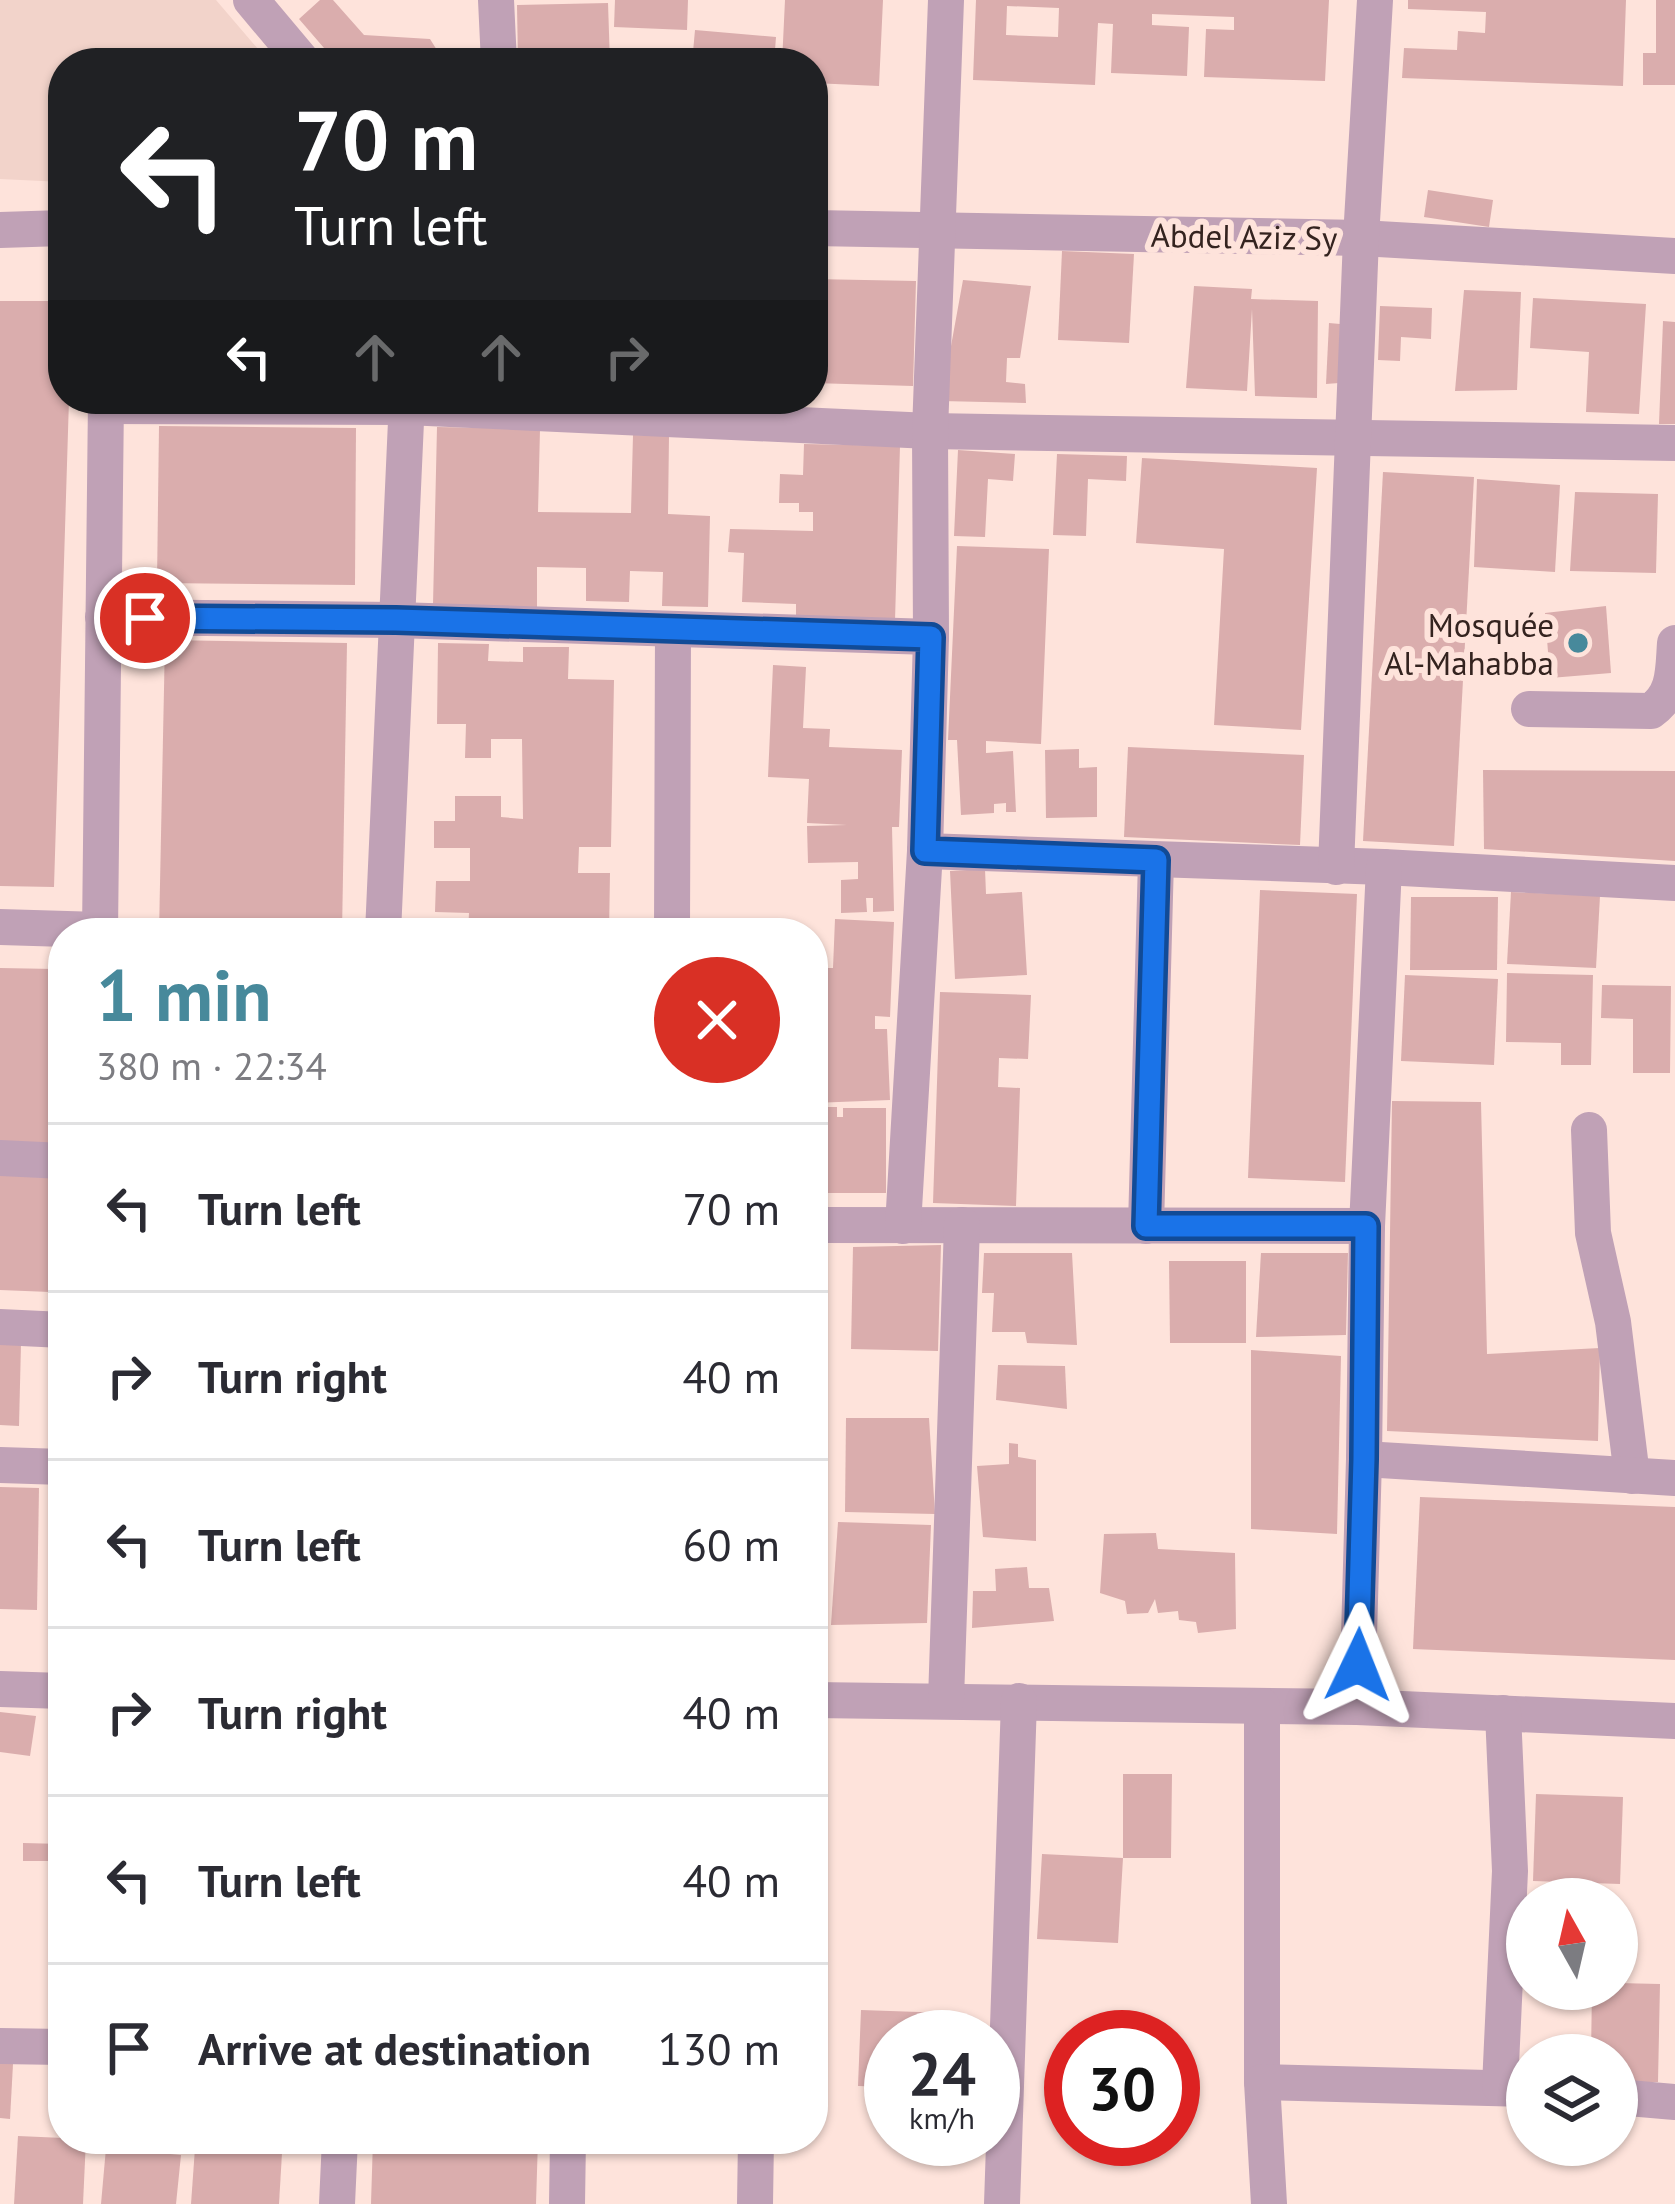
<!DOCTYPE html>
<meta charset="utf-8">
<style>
body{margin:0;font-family:"PT Sans",sans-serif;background:#f2f2f3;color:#2b2b33;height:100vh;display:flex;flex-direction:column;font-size:45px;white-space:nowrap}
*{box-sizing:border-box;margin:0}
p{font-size:39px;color:#7c7c81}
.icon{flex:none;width:66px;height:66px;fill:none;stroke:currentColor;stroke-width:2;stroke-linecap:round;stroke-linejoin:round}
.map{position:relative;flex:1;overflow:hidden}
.side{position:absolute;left:48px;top:918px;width:780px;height:1236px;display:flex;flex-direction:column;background:#fff;border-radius:48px;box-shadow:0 3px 9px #0004}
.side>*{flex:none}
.top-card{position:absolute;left:48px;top:48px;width:780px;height:366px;border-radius:48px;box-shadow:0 3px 9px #0004;background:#202124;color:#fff;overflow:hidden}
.needle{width:78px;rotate:352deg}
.buttons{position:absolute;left:1506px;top:1878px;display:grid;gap:24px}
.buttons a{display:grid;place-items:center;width:132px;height:132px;border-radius:50%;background:#fff;box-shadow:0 3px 9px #0004;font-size:60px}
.speed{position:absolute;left:864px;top:2010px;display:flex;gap:24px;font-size:60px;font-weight:700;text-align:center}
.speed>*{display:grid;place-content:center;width:156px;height:156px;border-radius:50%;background:#fff;box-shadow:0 3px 9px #0004;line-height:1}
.speed small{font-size:30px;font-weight:400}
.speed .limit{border:18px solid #d22;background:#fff;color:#111}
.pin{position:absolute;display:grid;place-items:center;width:102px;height:102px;color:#fff;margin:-51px;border:6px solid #fff;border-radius:50%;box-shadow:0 3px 12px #0007}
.me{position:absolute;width:132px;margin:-66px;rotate:2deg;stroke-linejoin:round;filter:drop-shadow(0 0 9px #0008)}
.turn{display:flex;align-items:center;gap:42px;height:252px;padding:0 48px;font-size:54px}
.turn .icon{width:156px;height:156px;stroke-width:2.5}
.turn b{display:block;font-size:84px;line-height:102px}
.lanes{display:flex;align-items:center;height:114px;padding:0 48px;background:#0003;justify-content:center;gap:60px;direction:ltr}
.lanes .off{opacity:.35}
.round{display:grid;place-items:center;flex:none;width:126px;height:126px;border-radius:63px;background:#f2f2f3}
.headline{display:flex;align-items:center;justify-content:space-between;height:204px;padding:0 48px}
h1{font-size:72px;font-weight:800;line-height:90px;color:#47899b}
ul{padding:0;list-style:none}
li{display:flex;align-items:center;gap:36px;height:168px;padding:0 48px;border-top:3px solid #e1e1e2}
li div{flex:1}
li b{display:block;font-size:45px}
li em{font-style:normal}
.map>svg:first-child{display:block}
.built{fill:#f2d3ca}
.building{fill:#daadad;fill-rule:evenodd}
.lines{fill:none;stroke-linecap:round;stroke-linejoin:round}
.street{stroke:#c0a1b6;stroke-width:36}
.route-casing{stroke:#114b97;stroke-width:30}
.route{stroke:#1a73e8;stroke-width:21}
.poi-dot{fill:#47899b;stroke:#fee3db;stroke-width:4.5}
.labels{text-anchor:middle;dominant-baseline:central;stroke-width:12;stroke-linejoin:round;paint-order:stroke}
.street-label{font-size:33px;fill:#34231f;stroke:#fee3db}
.poi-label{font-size:33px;fill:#34231f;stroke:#fee3db;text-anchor:end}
</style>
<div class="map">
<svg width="1675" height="2204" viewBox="0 0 1675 2204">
<rect width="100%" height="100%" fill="#fee3db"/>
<path class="built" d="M0,0H216L270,63H63V182L0,179Z"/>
<g class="building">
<path d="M320,0H333L364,35L430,39L445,63H337L299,19Z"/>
<path d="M615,0H688L687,30L614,27Z"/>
<path d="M785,0H883L879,86L813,83V63H782Z"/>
<path d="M976,0H1329L1325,81L1204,77L1206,29L1234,30V17L1152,14V25L1189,27L1187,76L1111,73L1113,24L1098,23L1095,85L973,80ZM1007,6L1059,8L1058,37L1006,35Z"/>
<path d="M1408,0H1626L1623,86L1402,78L1404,48L1457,50L1458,31L1485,33L1486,12L1408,9Z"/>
<path d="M1656,0H1675V85H1643V53H1656Z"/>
<path d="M608,3L610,63H518L517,5Z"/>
<path d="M695,30L776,37L774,63H692Z"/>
<path d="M1428,190L1493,200L1489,227L1424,217Z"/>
<path d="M1062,251L1134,254L1129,343L1058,340Z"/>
<path d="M813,279L916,281L913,386L813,383Z"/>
<path d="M963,280L1031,286L1020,358H1007L1006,382L1025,384L1026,403L941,401Z"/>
<path d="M1194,286L1252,289L1251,299L1318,301L1317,398L1255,396L1252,309L1247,391L1186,388Z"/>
<path d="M1464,290L1521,292L1517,390L1455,391Z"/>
<path d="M1533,298L1646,304L1639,414L1586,412L1589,352L1530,348Z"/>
<path d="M0,301H63V399H69L54,887L0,886Z"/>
<path d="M1380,306L1432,308L1431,339L1401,337L1400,361L1378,360Z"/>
<path d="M1663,321L1675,322V424H1659Z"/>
<path d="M1329,323L1340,324L1339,383L1326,384Z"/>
<path d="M159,426L356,428L355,585L157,583Z"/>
<path d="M437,427L540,429L538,512L631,513L633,435L669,436L668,514L710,516L708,607L662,606L663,572L630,571L629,602L586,601V568L537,567V607L433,605Z"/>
<path d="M804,444L900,446L895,621L796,618V604L742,602L744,553L728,552L730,529L813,531V512H799V503H779L780,474L803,475Z"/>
<path d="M958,450L1015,454L1013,481L988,479L985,537L954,536Z"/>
<path d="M1057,454L1127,456L1126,481L1088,479L1086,536L1053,535Z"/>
<path d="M1142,458L1317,468L1301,730L1214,725L1224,549L1136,543Z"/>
<path d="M1383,472L1474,477L1454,846L1363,841Z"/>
<path d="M1477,479L1560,485L1555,572L1474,567Z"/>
<path d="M1575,492L1658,494L1656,573L1570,571Z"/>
<path d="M957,546L1049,549L1041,744L986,741V753L1013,751L1016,812H1006V803L994,804V813L961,815L957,740H948Z"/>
<path d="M1606,606L1611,673L1550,678L1545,613Z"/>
<path d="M165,640L347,643L342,933H159Z"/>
<path d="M438,643L489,644L488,661L523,662V647H569L568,679L614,680L611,847H579L578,873H610L609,933H468L469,913L435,912L436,881H470V848H434V821H455V796H501V817L523,819L522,739H491V758H465L466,724H437Z"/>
<path d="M773,665L806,667L803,728L830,729L829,747L902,750L899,827H892L894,911L873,912V898H866L867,912L841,913V880L858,879V862L808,863L807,826L847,825L807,823L809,779L768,777Z"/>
<path d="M1128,747L1304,755L1300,845L1124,837Z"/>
<path d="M1079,749V768L1097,767V817L1046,818L1045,750Z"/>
<path d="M1483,770L1675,771V861L1484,849Z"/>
<path d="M985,869L986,894L1022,892L1027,975L955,979L950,871Z"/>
<path d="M1260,890L1357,894L1345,1182L1248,1178Z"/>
<path d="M1511,892L1600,896L1596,968L1507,964Z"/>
<path d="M1411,897H1498L1497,970H1410Z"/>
<path d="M835,919L894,922L890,1017L875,1016V1029H887L890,1100L813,1103V1016L827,1014H813V968H833Z"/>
<path d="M0,968L55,969L50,1144L0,1142Z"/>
<path d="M1507,973L1593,975L1591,1065H1561V1043L1506,1042Z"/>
<path d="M1405,975L1498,979L1494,1065L1401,1061Z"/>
<path d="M1602,985L1671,986L1670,1073H1633V1019L1601,1018Z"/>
<path d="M940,992L1031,995L1028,1059L999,1058L998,1087L1020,1088L1016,1206L933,1203Z"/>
<path d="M1392,1101L1481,1102L1487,1354L1600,1348L1598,1441L1387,1431Z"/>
<path d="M813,1107H837V1117H843V1108H886V1193H826V1163H813V1150H818V1143H813Z"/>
<path d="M0,1171L53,1172L50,1292L0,1290Z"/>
<path d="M941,1245L938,1351L851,1349L853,1247Z"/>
<path d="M984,1253H1072L1077,1345L1027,1343L1025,1332H992L994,1293H982Z"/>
<path d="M1261,1253H1348L1346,1335L1256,1337Z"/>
<path d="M1169,1261H1246V1343H1170Z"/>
<path d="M0,1343H21L19,1426L0,1425Z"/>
<path d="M1251,1350L1341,1356L1337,1534L1251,1529Z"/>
<path d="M998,1365L1065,1366L1067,1409L996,1400Z"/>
<path d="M846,1418H929L935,1514L845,1512Z"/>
<path d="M1009,1443L1018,1444V1457L1036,1460V1541L983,1537L977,1466L1009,1464Z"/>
<path d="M0,1487L39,1488L37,1610L0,1609Z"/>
<path d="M1420,1497L1675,1507V1660L1413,1649Z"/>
<path d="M838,1522L931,1525L927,1623L831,1625Z"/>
<path d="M1156,1533L1158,1549L1235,1553L1236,1629L1198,1633L1196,1622L1179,1620L1178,1611L1158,1613L1155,1599L1148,1613L1127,1614L1125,1601L1100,1593L1104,1534Z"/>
<path d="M1027,1567L1029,1588H1049L1054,1621L972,1628L973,1591H996L995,1569Z"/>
<path d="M0,1712L36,1716L30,1756L0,1752Z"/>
<path d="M1123,1774H1172L1171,1858H1123L1118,1943L1037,1939L1042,1854L1123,1858Z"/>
<path d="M1536,1794L1623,1797L1620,1884L1533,1881Z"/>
<path d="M23,1843L63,1844V1884H55V1861H23Z"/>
<path d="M1617,1983L1660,1984L1658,2082H1617V2055H1591L1592,1989H1617Z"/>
<path d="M861,2010L948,2013L947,2037H891V2087L858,2086Z"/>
<path d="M0,2063L13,2064L10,2119L0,2118Z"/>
<path d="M18,2136L86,2139L83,2204H14Z"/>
<path d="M373,2139H538L536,2204H371Z"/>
<path d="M106,2148L181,2155L176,2204H101Z"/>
<path d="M195,2148L282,2153L279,2204H191Z"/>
</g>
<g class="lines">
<g class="street">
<path d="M251,0L304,63"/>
<path d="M496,0L499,63"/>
<path d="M813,228L1361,238L1675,256"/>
<path d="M0,230L63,228"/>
<path d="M106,406L406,407L930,431L1675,443"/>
<path d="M103,617L396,620L931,637"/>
<path d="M1529,709L1651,711C1675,694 1673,671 1675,643"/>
<path d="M925,851L1384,867L1675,883"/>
<path d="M1336,867L1361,238L1375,0"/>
<path d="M0,927L100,930"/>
<path d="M100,933L106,399"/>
<path d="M383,933L407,399"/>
<path d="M672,933L673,629"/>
<path d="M1589,1130L1593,1233L1613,1322L1632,1476"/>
<path d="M0,1158L63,1161"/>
<path d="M813,1225L1367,1226"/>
<path d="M903,1226L925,851L931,637L930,431L946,0"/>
<path d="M1146,1226L1156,860"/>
<path d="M0,1327L63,1330"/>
<path d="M1364,1459L1675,1478"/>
<path d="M0,1465L63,1467"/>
<path d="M0,1689L63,1691"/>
<path d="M813,1700L1357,1707L1675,1721"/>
<path d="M946,1700L962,1225"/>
<path d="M1262,1706V2082L1269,2204"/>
<path d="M1357,1707L1364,1459L1367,1226L1384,867"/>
<path d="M0,2046L63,2047"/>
<path d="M1262,2082L1527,2089"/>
<path d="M1500,2086L1510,1871L1503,1713"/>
<path d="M1617,2097L1675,2102"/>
<path d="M337,2204L340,2139"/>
<path d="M567,2204L568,2139"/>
<path d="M755,2204L756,2139"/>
<path d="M1002,2204L1019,1701"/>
</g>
</g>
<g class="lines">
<defs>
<path id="route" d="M145,618L396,620L931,637L925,851L1156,860L1146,1226H1366L1364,1459L1358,1665"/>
</defs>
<use href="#route" class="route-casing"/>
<use href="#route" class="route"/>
</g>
<circle class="poi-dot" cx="1578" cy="643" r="12"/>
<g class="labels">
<g class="street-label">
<text transform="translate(1244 236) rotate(1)">Abdel Aziz Sy</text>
</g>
<g class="poi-label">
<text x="1554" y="624">Mosquée<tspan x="1554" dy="38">Al-Mahabba</tspan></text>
</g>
</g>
</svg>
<div class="buttons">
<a><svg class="needle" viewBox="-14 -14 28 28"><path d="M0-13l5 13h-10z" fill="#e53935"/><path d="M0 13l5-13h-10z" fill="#7c7c81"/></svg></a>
<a><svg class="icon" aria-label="layers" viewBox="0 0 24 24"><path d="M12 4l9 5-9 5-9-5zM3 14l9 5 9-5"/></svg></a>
</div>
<div class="speed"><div>24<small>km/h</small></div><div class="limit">30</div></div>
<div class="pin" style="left:145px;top:618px;background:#d93025"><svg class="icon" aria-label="arrive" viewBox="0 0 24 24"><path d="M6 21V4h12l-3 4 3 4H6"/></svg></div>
<svg class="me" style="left:1358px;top:1665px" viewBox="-20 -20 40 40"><path d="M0-17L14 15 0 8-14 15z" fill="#1a73e8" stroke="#fff" stroke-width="4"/></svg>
<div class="top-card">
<div class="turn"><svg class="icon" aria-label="left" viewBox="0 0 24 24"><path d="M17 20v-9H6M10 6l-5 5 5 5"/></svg><div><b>70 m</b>Turn left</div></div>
<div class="lanes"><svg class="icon" aria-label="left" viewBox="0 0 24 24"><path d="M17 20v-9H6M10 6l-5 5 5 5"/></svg><svg class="icon off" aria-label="ahead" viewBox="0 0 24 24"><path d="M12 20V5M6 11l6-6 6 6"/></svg><svg class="icon off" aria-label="ahead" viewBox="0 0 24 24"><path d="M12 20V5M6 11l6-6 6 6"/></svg><svg class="icon off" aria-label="right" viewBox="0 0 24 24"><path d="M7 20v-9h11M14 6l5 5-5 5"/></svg></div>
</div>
<section class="side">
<div class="headline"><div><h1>1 min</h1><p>380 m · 22:34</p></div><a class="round" style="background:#d93025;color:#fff"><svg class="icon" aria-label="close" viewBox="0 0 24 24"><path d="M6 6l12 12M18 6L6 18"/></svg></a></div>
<ul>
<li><svg class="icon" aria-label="left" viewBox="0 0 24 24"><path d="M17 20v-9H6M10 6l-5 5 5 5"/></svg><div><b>Turn left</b></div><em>70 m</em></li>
<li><svg class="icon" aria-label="right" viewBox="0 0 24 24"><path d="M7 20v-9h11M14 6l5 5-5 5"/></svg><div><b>Turn right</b></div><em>40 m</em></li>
<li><svg class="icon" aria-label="left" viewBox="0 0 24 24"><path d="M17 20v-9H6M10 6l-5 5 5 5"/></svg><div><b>Turn left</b></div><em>60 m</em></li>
<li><svg class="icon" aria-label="right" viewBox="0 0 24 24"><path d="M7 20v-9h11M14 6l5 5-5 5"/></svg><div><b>Turn right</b></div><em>40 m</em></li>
<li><svg class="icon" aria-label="left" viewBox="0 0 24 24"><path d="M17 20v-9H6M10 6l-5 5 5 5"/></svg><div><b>Turn left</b></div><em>40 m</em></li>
<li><svg class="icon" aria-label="arrive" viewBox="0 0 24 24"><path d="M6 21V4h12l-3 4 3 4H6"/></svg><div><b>Arrive at destination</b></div><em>130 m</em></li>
</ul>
</section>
</div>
